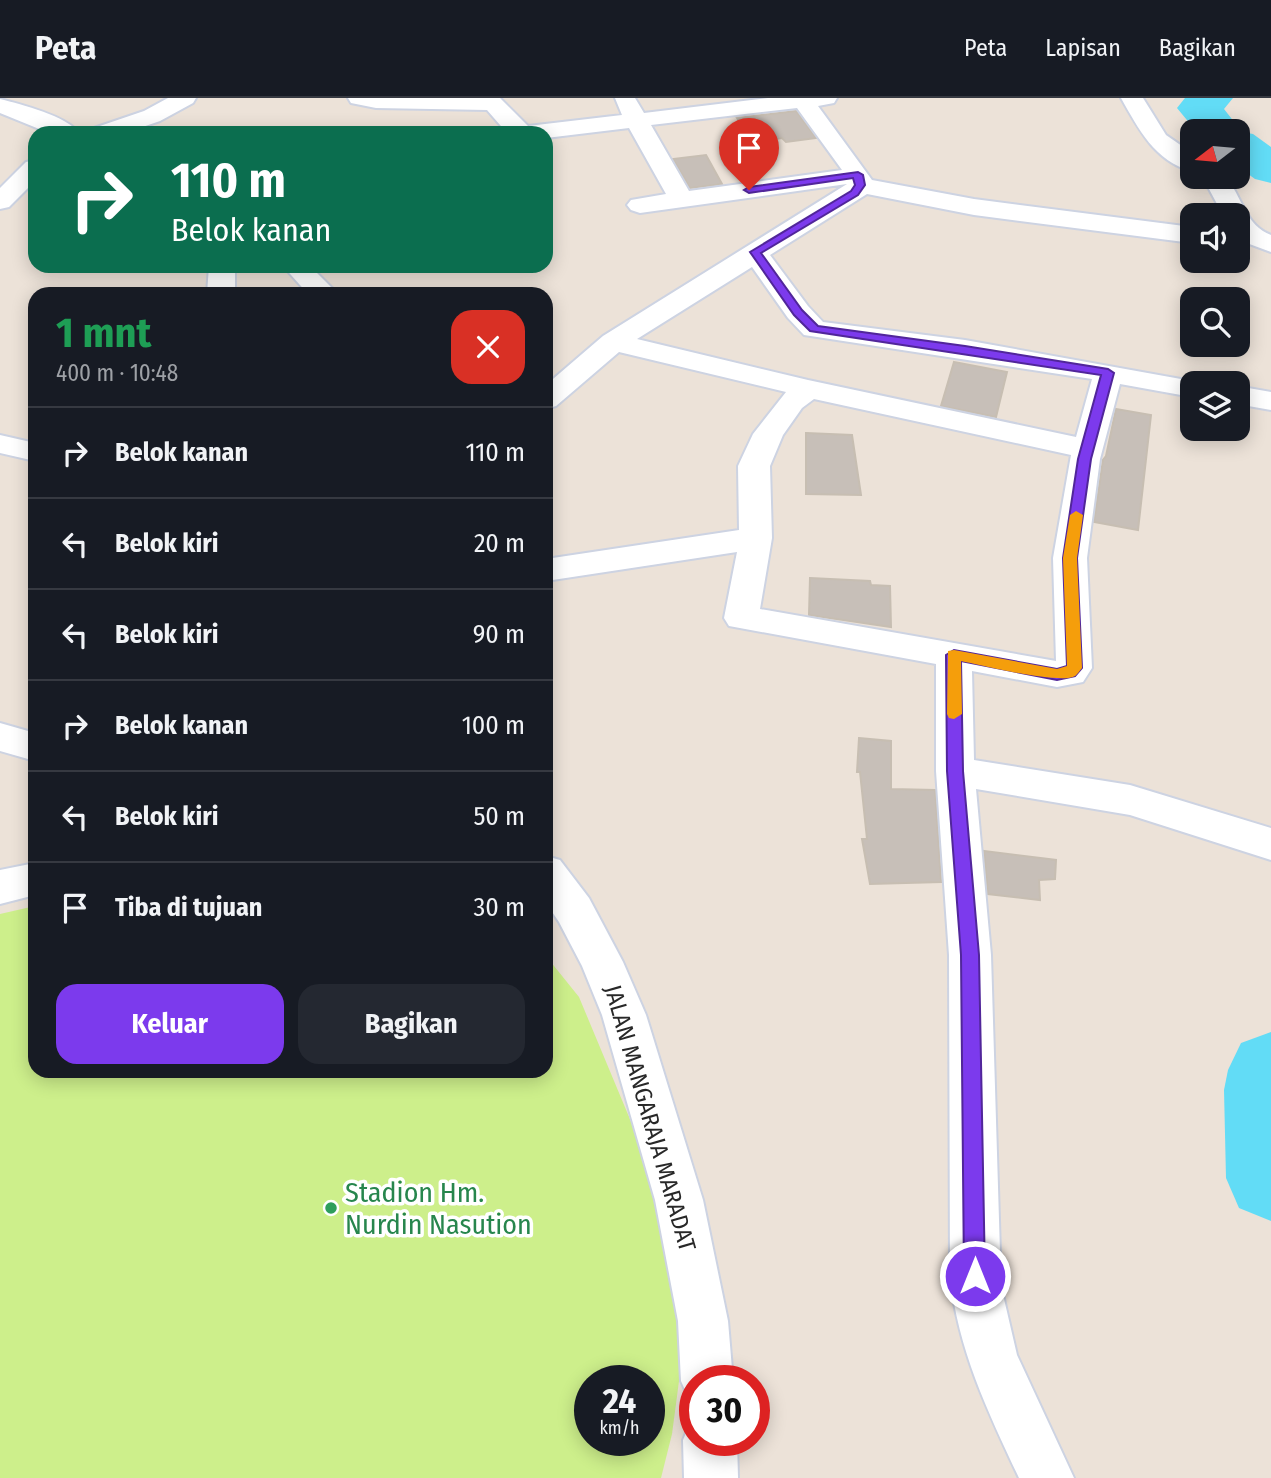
<!DOCTYPE html>
<html lang="id">
<meta charset="utf-8">
<style>
body{margin:0;font-family:"Fira Sans Condensed",sans-serif;background:#242831;color:#f1f3f6;height:100vh;display:flex;flex-direction:column;font-size:26px;white-space:nowrap}
*{box-sizing:border-box;margin:0}
p{font-size:23px;color:#9ea1a6}
.icon{flex:none;width:38px;height:38px;fill:none;stroke:currentColor;stroke-width:2;stroke-linecap:round;stroke-linejoin:round}
.map{position:relative;flex:1;overflow:hidden}
.details{position:absolute;left:28px;top:189px;width:525px;height:791px;display:flex;flex-direction:column;background:#171b24;border-radius:21px;box-shadow:0 4px 18px #0003}
.details>*{flex:none}
.hud{position:absolute;left:28px;top:28px;width:525px;height:147px;border-radius:21px;box-shadow:0 4px 18px #0003;background:#0b6e4f;color:#fff;overflow:hidden}
.needle{width:46px;rotate:254deg}
.buttons{position:absolute;left:1180px;top:21px;display:grid;gap:14px}
.buttons a{display:grid;place-items:center;width:70px;height:70px;border-radius:14px;background:#171b24;box-shadow:0 4px 18px #0003;font-size:35px}
.speed{position:absolute;left:574px;top:1267px;display:flex;gap:14px;font-size:35px;font-weight:700;text-align:center}
.speed>*{display:grid;place-content:center;width:91px;height:91px;border-radius:50%;background:#171b24;box-shadow:0 4px 18px #0003;line-height:1}
.speed small{font-size:18px;font-weight:400}
.speed .limit{border:10px solid #d22;background:#fff;color:#111}
.pin{position:absolute;display:grid;place-items:center;width:60px;height:60px;color:#fff;margin:-72px -30px;border-radius:50% 50% 50% 0;rotate:-45deg;box-shadow:0 0 7px #0007}
.pin .icon{rotate:45deg}
.me{position:absolute;width:77px;margin:-38px;rotate:0deg;stroke-linejoin:round;filter:drop-shadow(0 0 5px #0008)}
.turn{display:flex;align-items:center;gap:24px;height:147px;padding:0 28px;font-size:32px}
.turn .icon{width:91px;height:91px;stroke-width:2.5}
.turn b{display:block;font-size:49px;line-height:60px}
.round{display:grid;place-items:center;flex:none;width:74px;height:74px;border-radius:21px;background:#242831}
.summary{display:flex;align-items:center;justify-content:space-between;height:119px;padding:0 28px}
h1{font-size:42px;font-weight:700;line-height:52px;color:#1e9e55}
.button{display:flex;gap:14px;margin-top:auto;padding:14px 28px}
.button a{flex:1;height:80px;border-radius:21px;background:#7c3aed;color:#fff;font-size:28px;font-weight:700;line-height:80px;text-align:center}
.button a+a{background:#242831;color:#f1f3f6}
ul{padding:0;list-style:none}
li{display:flex;align-items:center;gap:21px;height:91px;padding:0 28px;border-top:2px solid #363941}
li div{flex:1}
li b{display:block;font-size:26px}
li em{font-style:normal}
header{display:flex;align-items:center;gap:42px;box-sizing:border-box;height:98px;padding:0 35px;background:#171b24;border-bottom:2px solid #363941}
header strong{font-size:33px}
nav{display:flex;gap:38px;margin-inline-start:auto;font-size:24px}
.map>svg:first-child{display:block}
.pitch{fill:#cdef8b;fill-rule:evenodd}
.lines{fill:none;stroke-linecap:round;stroke-linejoin:round}
.river{fill:#62dcf6;fill-rule:evenodd}
.building{fill:#c7bfb8;stroke:#c7beb2;stroke-width:2}
.minor-casing{stroke:#cdd3e2;stroke-width:4}
.secondary-casing{stroke:#cdd3e2;stroke-width:4}
.minor{fill:#fff;fill-rule:evenodd}
.secondary{fill:#fff;fill-rule:evenodd}
.route{fill:#7c3aed;stroke:#51269a;stroke-width:2}
.slow{fill:#f59e0b}
.leisure-dot{fill:#2e9e5b;stroke:#fff;stroke-width:2.5}
.labels{text-anchor:middle;dominant-baseline:central;stroke-width:7;stroke-linejoin:round;paint-order:stroke}
.street-label{font-size:24px;fill:#282828;stroke:#fff}
.near-leisure-label{font-size:28px;fill:#27864d;stroke:#fff;text-anchor:start}
</style>
<header>
<strong>Peta</strong>
<nav><a>Peta</a><a>Lapisan</a><a>Bagikan</a></nav>
</header>
<div class="map">
<svg width="1271" height="1380" viewBox="0 0 1271 1380">
<rect width="100%" height="100%" fill="#ece2d8"/>
<path class="pitch" d="M35,808V973H546V858L579,899L652,1074L686,1230L672,1336L661,1380H0V816ZM590,1283H649V1342H590Z"/>
<g class="lines">
<g class="river">
<path d="M1185,0H1233L1224,11L1242,34L1253,36L1271,49V85L1255,81L1237,68V33H1196L1177,10Z"/>
<path d="M1271,934V1123L1239,1110L1226,1080L1224,992L1228,972L1241,945Z"/>
</g>
</g>
<g class="building">
<path d="M796,13L816,40L786,44L782,40L754,44L737,20Z"/>
<path d="M706,57L722,86L690,90L673,61Z"/>
<path d="M954,264L1007,274L996,319L941,308Z"/>
<path d="M1116,311L1151,317L1138,432L1094,424L1103,362L1106,358Z"/>
<path d="M806,335L852,337L861,397L806,396Z"/>
<path d="M810,480L870,483L871,487L890,488L891,529L809,517Z"/>
<path d="M859,640L891,643V691L935,692L941,784L870,786L862,741H867L860,674H857Z"/>
<path d="M984,753L1056,762L1055,781L1039,782L1040,802L988,796Z"/>
</g>
<g class="lines">
<defs>
<g id="minor">
<path d="M168,0H196L193,5L160,23L125,35H90L94,30L144,13Z"/>
<path d="M348,0H500L528,28L622,17L615,0H635L644,15L768,0H837L834,5L818,8L872,82L974,101L1192,129V145L974,117L867,96L770,157L808,208L823,224L965,242L1203,285H1192V299L1120,286L1100,361L1087,460L1092,570L1083,584L1057,589L972,573L974,662L1130,687L1271,730V762L1130,717L976,691L991,857L1001,1188L1017,1257L1074,1380H1019C988,1314 958,1252 950,1178L949,857L936,673V566L729,528L724,520L737,454L546,483V461L739,432L738,368L753,336L786,294L619,254L556,308L546,311V287L603,238L847,86L640,115L631,112L627,107L631,102L666,96L629,30L546,40V35H507L487,12L376,10L351,5ZM797,10L842,72L689,93L651,27ZM752,169L788,220L804,237L1092,281L1076,339L808,282L637,241ZM814,301L1071,357L1053,460L1056,563L760,511L772,440L770,368L783,337L802,310Z"/>
<path d="M1121,0H1143L1166,37L1192,55V73C1155,64 1138,30 1121,0Z"/>
<path d="M0,1C20,6 67,18 79,35H49L0,15Z"/>
<path d="M35,62V83L9,109L0,111V90L26,64Z"/>
<path d="M1199,79H1225L1229,83C1243,103 1246,127 1271,137V154L1244,144L1237,138V117H1223L1209,91Z"/>
<path d="M209,168H235V196H207Z"/>
<path d="M283,168H310L338,196H308Z"/>
<path d="M1237,288L1271,294V312L1237,306Z"/>
<path d="M0,337L35,345V363L0,355Z"/>
<path d="M35,765V797L0,806V772Z"/>
</g>
<g id="secondary">
<path d="M0,625L35,635V663L0,653Z"/>
<path d="M546,758L560,762L589,800L623,864L646,917L703,1102L728,1223L733,1283H695V1304L689,1301L681,1283L678,1223L655,1102L602,917L582,868L559,824L546,805Z"/>
<path d="M695,1322V1342H737L738,1380H684L683,1342L691,1323Z"/>
</g>
</defs>
<use href="#minor" class="minor-casing"/>
<use href="#secondary" class="secondary-casing"/>
<use href="#minor" class="minor"/>
<use href="#secondary" class="secondary"/>
</g>
<path class="route" d="M858,74L863,77L865,87L858,97L761,155L802,212L818,228L965,248L1108,271L1114,275L1091,361L1077,460L1082,570L1075,578L1057,582L961,563L963,673L979,857L985,1178L982,1185L975,1188L967,1185L964,1178L961,857L947,673L946,557L954,552L1057,571L1067,568L1063,460L1078,361L1101,277L810,233L794,217L750,154L851,93L855,87L853,80L749,95L744,92L749,89Z"/>
<path class="slow" d="M1076,413L1083,417L1077,460L1082,570C1080,572 1077,577 1075,578C1061,587 981,567 961,563L962,616L954,621L949,620L947,616L948,553L954,552L1057,571L1067,568L1063,460L1070,417Z"/>
<circle class="leisure-dot" cx="331" cy="1110" r="7"/>
<g class="labels">
<g class="street-label">
<text transform="translate(650 1020) rotate(74)">JALAN MANGARAJA MARADAT</text>
</g>
<g class="near-leisure-label">
<text x="345" y="1094">Stadion Hm.<tspan x="345" dy="32">Nurdin Nasution</tspan></text>
</g>
</g>
</svg>
<div class="buttons">
<a><svg class="needle" viewBox="-14 -14 28 28"><path d="M0-13l5 13h-10z" fill="#e53935"/><path d="M0 13l5-13h-10z" fill="#9ea1a6"/></svg></a>
<a><svg class="icon" aria-label="sound" viewBox="0 0 24 24"><path d="M4 9h4l5-4v14l-5-4H4zM17 9q2 3 0 6"/></svg></a>
<a><svg class="icon" aria-label="search" viewBox="0 0 24 24"><circle cx="10" cy="10" r="6"/><path d="M15 15l6 6"/></svg></a>
<a><svg class="icon" aria-label="layers" viewBox="0 0 24 24"><path d="M12 4l9 5-9 5-9-5zM3 14l9 5 9-5"/></svg></a>
</div>
<div class="speed"><div>24<small>km/h</small></div><div class="limit">30</div></div>
<div class="pin" style="left:749px;top:92px;background:#d93025"><svg class="icon" aria-label="arrive" viewBox="0 0 24 24"><path d="M6 21V4h12l-3 4 3 4H6"/></svg></div>
<svg class="me" style="left:975px;top:1178px" viewBox="-20 -20 40 40"><circle r="17" fill="#7c3aed" stroke="#fff" stroke-width="3"/><path d="M0-11L8 9 0 5-8 9z" fill="#fff"/></svg>
<div class="hud">
<div class="turn"><svg class="icon" aria-label="right" viewBox="0 0 24 24"><path d="M7 20v-9h11M14 6l5 5-5 5"/></svg><div><b>110 m</b>Belok kanan</div></div>
</div>
<section class="details">
<div class="summary"><div><h1>1 mnt</h1><p>400 m · 10:48</p></div><a class="round" style="background:#d93025;color:#fff"><svg class="icon" aria-label="close" viewBox="0 0 24 24"><path d="M6 6l12 12M18 6L6 18"/></svg></a></div>
<ul>
<li><svg class="icon" aria-label="right" viewBox="0 0 24 24"><path d="M7 20v-9h11M14 6l5 5-5 5"/></svg><div><b>Belok kanan</b></div><em>110 m</em></li>
<li><svg class="icon" aria-label="left" viewBox="0 0 24 24"><path d="M17 20v-9H6M10 6l-5 5 5 5"/></svg><div><b>Belok kiri</b></div><em>20 m</em></li>
<li><svg class="icon" aria-label="left" viewBox="0 0 24 24"><path d="M17 20v-9H6M10 6l-5 5 5 5"/></svg><div><b>Belok kiri</b></div><em>90 m</em></li>
<li><svg class="icon" aria-label="right" viewBox="0 0 24 24"><path d="M7 20v-9h11M14 6l5 5-5 5"/></svg><div><b>Belok kanan</b></div><em>100 m</em></li>
<li><svg class="icon" aria-label="left" viewBox="0 0 24 24"><path d="M17 20v-9H6M10 6l-5 5 5 5"/></svg><div><b>Belok kiri</b></div><em>50 m</em></li>
<li><svg class="icon" aria-label="arrive" viewBox="0 0 24 24"><path d="M6 21V4h12l-3 4 3 4H6"/></svg><div><b>Tiba di tujuan</b></div><em>30 m</em></li>
</ul>
<div class="button"><a>Keluar</a><a>Bagikan</a></div>
</section>
</div>
